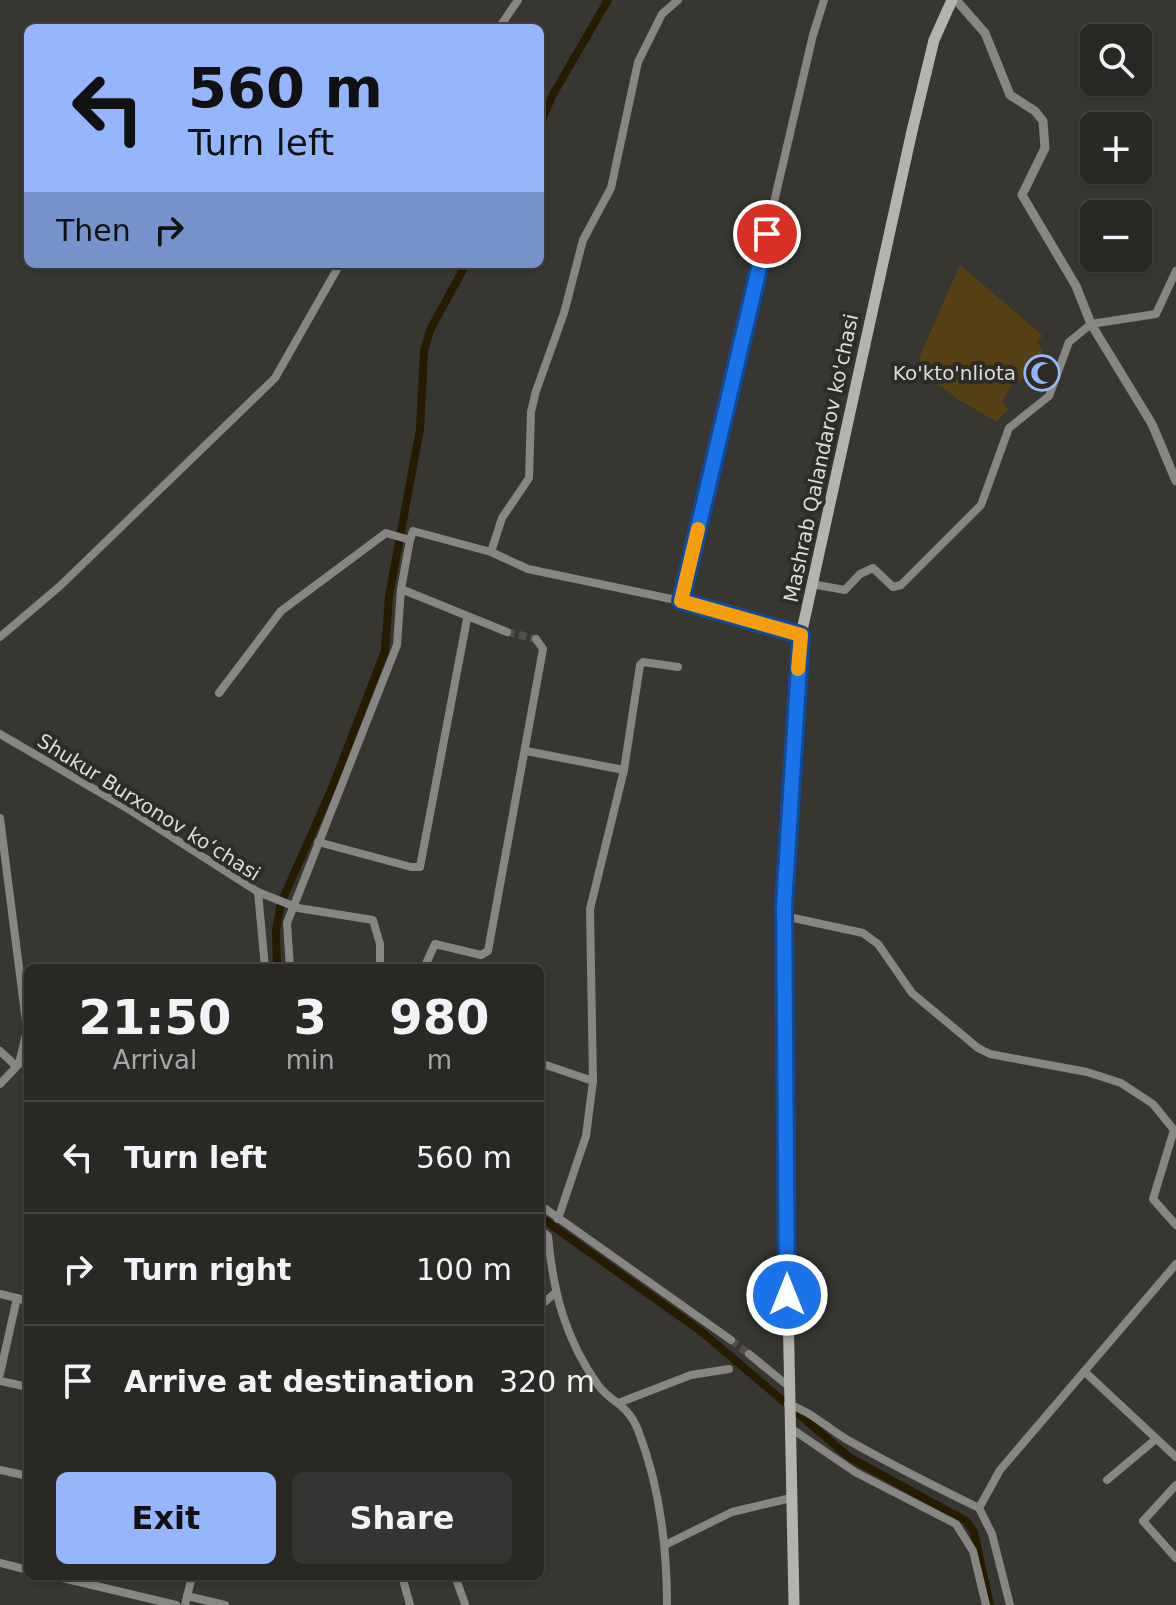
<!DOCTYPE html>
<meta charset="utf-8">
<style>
body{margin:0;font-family:"DejaVu Sans",sans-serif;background:#363432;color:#f1f3f6;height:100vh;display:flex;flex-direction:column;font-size:30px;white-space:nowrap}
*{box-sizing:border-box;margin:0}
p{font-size:26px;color:#a5a6a7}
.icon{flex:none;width:44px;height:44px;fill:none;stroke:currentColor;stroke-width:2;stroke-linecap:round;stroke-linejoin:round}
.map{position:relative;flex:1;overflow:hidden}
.details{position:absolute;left:24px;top:964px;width:520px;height:616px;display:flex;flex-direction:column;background:#2a2825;border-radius:12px;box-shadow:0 2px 6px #0004,0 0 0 2px #464442}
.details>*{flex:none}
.hud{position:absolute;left:24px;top:24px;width:520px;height:244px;border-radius:12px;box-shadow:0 2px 6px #0004,0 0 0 2px #464442;background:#95b6fd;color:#111;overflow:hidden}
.controls{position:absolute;left:1080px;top:24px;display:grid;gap:16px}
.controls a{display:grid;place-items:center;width:72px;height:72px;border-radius:12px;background:#2a2825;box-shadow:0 2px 6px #0004,0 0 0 2px #464442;font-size:40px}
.pin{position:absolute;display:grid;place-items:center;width:68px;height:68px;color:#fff;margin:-34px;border:4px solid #fff;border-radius:50%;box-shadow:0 2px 8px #0007}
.me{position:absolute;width:88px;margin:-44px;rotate:0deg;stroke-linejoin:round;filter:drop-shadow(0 0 6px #0008)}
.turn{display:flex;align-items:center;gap:28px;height:168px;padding:0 32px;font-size:36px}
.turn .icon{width:104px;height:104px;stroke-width:2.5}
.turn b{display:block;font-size:56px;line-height:68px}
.then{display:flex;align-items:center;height:76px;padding:0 32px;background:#0003;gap:16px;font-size:30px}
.eta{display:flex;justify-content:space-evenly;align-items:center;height:136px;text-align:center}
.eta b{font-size:48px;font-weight:800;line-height:56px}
.primary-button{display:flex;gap:16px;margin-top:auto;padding:16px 32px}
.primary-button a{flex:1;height:92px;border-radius:12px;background:#95b6fd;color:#111;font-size:32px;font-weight:800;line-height:92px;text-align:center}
.primary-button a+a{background:#363432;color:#f1f3f6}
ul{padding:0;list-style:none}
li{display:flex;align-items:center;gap:24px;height:112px;padding:0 32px;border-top:2px solid #464442}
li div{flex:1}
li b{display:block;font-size:30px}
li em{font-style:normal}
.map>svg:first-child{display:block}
.green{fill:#554114}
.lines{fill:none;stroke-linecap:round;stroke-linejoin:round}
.canal{stroke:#261a00;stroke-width:8}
.minor-tunnel{stroke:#514f4a;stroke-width:8;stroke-dasharray:8 4;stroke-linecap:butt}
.minor{stroke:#878683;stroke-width:8}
.tertiary{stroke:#878683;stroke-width:9}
.secondary{stroke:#b5b3ae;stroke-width:11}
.route-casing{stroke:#114b97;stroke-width:20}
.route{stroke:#1a73e8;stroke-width:14}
.slow{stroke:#f59e0b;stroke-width:14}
.labels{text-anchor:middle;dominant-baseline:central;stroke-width:8;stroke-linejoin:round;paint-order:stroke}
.poi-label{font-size:20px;fill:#dedcd9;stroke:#2e2c27;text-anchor:end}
.street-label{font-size:20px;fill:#dedcd9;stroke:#2e2c27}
</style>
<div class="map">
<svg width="1176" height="1605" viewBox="0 0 1176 1605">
<rect width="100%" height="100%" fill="#383631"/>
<path class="green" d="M960,265L1043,336L1037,341L1043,353L1019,383L1014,381L1002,402L1008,409L997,422L959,400L921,371L919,358Z"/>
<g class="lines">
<g class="canal">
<path d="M540,125L552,96L608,0"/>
<path d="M277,968L276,930L281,903L332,788L385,651L389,596L420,429L424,351L430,330L466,264"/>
<path d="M540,1217L702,1332L849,1457L966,1521L974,1532L990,1605"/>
</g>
<g class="minor-tunnel">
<path d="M507,632L536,639"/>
<path d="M731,1340L749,1354"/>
</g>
<g class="minor">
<path d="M499,28L518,0"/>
<path d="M410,540L413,531L491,552L528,569L681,601L801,635"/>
<path d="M491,552L502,518L529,478L531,412L536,391L564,313L583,240L611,188L638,62L662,14L678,0"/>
<path d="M811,584L845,590L860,574L873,568L893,587L901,585L981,505L1009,428L1049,396L1069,342L1091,324L1156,314L1176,271"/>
<path d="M401,589L507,632"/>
<path d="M681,601L813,35L824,0"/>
<path d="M0,637L60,586L275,378L340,264"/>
<path d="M219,693L281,611L386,533L410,540L401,589L397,645L287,923L290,968"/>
<path d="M0,734L125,807L258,892L265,968"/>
<path d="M526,751L624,770"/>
<path d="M0,818L27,1030L19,1064L0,1084"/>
<path d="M318,842L411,867H420L467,619"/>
<path d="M258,892L298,908L373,920L380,944V968"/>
<path d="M784,916L863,933L878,944L912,993L978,1048L990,1054L1087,1072L1121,1083L1153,1104L1174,1130L1153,1199L1176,1225"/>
<path d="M202,968H225"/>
<path d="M424,968L435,944L481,955L488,951L543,649L536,639"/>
<path d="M0,1051L16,1066"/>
<path d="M540,1063L593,1081"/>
<path d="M540,1205L731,1340"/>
<path d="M558,1219L586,1136L593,1081L590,909L624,770L640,665L643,662L678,667"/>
<path d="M540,1230L548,1236C553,1291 565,1339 598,1385C610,1402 627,1403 638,1430C659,1484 667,1548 667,1605"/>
<path d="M0,1294L28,1301"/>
<path d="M540,1306L554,1294"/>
<path d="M749,1354L787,1385"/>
<path d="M1085,1372L1176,1457"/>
<path d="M0,1374L17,1298"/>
<path d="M0,1381L28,1387"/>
<path d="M621,1402L691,1375L729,1369"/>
<path d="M788,1404C810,1411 826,1427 846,1439C890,1464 934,1486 979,1508L1000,1470L1176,1264"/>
<path d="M789,1427L855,1472L956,1524L973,1551L986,1605"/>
<path d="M0,1470L28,1476"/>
<path d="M1107,1480L1156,1439"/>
<path d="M1176,1485L1143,1521L1176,1558"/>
<path d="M979,1508L992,1534L1010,1605"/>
<path d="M665,1545L732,1512L791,1498"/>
<path d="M0,1563L28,1570"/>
<path d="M54,1576L176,1605"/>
<path d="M402,1576L410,1605"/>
<path d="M455,1576L465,1604"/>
<path d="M187,1596L225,1605"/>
<path d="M185,1605L192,1576"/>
</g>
<path class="tertiary" d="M956,0L985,33L1010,95L1035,111L1043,121L1045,148L1022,195L1076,286L1091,324L1152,424L1176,481"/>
<path class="secondary" d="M794,1605L782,1002L788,805L801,635L912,131L934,40L952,0"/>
</g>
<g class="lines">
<defs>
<path id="route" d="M767,234L681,601L801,635L784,905L787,1295"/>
</defs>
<use href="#route" class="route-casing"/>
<use href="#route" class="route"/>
<path class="slow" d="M698,529L681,601L801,635L798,669"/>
</g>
<defs>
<symbol id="mosque-ring" viewBox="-11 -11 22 22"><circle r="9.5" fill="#2e2c27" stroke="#95b6fd" stroke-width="1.5"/><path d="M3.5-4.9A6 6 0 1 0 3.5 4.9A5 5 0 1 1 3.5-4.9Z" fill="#95b6fd"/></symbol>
</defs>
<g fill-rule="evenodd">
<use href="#mosque-ring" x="1022" y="353" width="40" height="40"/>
</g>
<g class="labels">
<g class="poi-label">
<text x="1016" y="373">Ko'kto'nliota</text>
</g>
<g class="street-label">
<text transform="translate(821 458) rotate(-78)">Mashrab Qalandarov ko'chasi</text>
<text transform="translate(149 807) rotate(32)">Shukur Burxonov koʻchasi</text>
</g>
</g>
</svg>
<div class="controls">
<a><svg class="icon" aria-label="search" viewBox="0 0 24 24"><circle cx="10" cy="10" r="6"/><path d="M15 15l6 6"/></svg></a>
<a>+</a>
<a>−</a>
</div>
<div class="pin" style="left:767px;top:234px;background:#d93025"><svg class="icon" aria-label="arrive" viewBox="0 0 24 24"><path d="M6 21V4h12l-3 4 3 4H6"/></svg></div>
<svg class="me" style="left:787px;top:1295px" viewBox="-20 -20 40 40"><circle r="17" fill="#1a73e8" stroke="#fff" stroke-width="3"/><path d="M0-11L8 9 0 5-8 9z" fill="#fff"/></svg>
<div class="hud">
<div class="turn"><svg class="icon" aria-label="left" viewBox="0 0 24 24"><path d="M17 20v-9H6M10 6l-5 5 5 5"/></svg><div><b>560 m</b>Turn left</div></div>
<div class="then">Then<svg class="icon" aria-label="right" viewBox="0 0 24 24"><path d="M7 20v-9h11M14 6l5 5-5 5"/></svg></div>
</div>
<section class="details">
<div class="eta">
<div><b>21:50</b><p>Arrival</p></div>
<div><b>3</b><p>min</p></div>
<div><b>980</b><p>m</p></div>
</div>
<ul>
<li><svg class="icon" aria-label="left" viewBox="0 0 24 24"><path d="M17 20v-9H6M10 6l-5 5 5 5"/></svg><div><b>Turn left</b></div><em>560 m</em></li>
<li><svg class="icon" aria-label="right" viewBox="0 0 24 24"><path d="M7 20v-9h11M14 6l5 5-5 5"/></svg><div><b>Turn right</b></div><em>100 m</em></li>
<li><svg class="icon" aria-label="arrive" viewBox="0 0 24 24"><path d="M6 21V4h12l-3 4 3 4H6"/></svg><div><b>Arrive at destination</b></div><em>320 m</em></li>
</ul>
<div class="primary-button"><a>Exit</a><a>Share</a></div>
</section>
</div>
